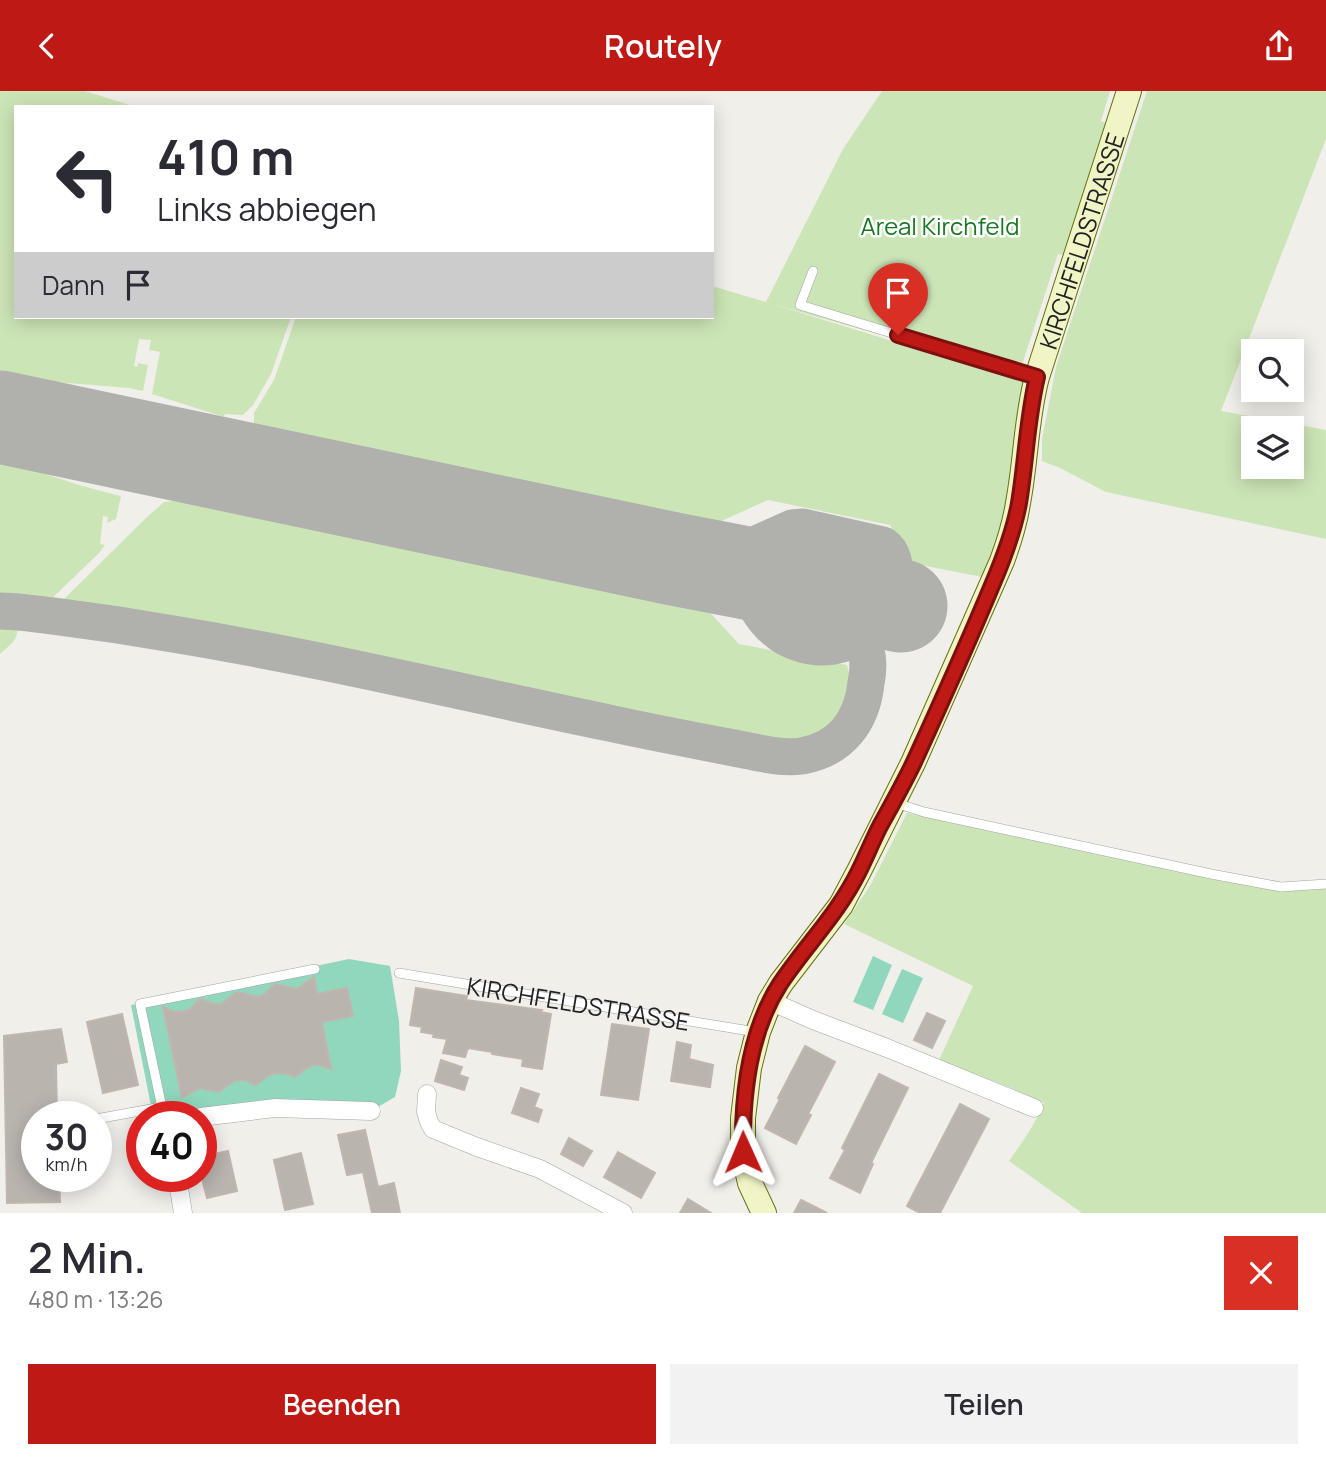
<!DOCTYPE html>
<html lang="de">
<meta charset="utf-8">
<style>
body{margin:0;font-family:Manrope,sans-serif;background:#f2f2f3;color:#2b2b33;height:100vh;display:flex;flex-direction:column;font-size:26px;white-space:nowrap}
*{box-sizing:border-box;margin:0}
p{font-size:23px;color:#7c7c81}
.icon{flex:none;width:38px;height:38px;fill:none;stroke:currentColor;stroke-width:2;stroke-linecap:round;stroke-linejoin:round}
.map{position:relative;height:1122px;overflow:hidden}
.side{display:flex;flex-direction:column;background:#fff;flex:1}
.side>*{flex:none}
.banner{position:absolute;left:14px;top:14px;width:700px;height:214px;border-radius:0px;box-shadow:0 4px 18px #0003;background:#fff;color:#2b2b33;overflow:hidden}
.controls{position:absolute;left:1241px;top:248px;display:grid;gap:14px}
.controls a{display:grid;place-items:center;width:63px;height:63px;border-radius:0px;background:#fff;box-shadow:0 4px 18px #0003;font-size:35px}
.speed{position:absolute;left:21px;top:1010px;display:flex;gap:14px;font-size:35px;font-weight:700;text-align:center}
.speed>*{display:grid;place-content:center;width:91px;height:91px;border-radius:50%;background:#fff;box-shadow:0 4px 18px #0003;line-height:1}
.speed small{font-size:18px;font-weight:400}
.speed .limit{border:10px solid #d22;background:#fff;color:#111}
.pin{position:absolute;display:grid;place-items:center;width:60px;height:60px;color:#fff;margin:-72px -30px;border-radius:50% 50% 50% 0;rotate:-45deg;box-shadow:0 0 7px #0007}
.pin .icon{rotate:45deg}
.me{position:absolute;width:77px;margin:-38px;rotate:359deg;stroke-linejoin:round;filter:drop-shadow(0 0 5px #0008)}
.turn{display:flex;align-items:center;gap:24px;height:147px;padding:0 28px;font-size:32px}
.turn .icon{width:91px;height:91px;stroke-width:2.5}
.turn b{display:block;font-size:49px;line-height:60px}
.then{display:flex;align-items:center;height:66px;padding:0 28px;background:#0003;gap:14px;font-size:26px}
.round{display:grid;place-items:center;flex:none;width:74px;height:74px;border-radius:0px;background:#f2f2f3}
.summary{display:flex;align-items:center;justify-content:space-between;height:119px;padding:0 28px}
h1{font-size:42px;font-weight:600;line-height:52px}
.primary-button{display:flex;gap:14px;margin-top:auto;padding:14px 28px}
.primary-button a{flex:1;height:80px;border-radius:0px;background:#be1915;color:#fff;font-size:28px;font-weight:600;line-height:80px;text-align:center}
.primary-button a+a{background:#f2f2f3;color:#2b2b33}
header{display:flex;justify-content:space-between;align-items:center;height:91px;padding:0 28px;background:#be1915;color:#fff;font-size:32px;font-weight:600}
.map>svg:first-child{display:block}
.grass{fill:#cce5b6;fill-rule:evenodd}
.pitch{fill:#91d7bd}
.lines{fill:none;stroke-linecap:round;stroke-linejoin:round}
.taxiway{stroke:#b0b0ad;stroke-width:37}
.runway{stroke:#b0b0ad;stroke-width:93}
.building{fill:#bab4af;stroke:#c1b6ad;stroke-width:2}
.lane-casing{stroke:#a3a3a3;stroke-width:10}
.street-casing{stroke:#a3a3a3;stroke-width:19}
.secondary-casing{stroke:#647011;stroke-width:26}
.lane{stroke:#fff;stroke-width:9}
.street{stroke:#fff;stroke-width:18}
.secondary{stroke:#f1f4c5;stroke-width:24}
.route-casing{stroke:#7c100e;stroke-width:18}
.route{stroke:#be1915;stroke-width:12}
.labels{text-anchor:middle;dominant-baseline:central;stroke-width:5;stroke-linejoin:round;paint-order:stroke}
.park-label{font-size:24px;fill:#187822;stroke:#fff}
.street-label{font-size:24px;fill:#222;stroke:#fff}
</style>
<header><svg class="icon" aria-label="back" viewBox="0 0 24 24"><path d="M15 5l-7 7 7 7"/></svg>Routely<svg class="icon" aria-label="share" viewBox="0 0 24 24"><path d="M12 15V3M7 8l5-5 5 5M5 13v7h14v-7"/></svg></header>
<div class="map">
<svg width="1326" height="1122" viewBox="0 0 1326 1122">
<rect width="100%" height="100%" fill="#f1efea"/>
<g class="grass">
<path d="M0,0H85L136,16H16V226H291L271,283L253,314L243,324L225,323L224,325H221L152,303L160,261L149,259L151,249L139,248L134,275L137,276L138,272L148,274L143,300L129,297L31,289L0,283Z"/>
<path d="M882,0H1110L1101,30L1108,33L1065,164L1058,163L1019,283L772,213L1025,291L1012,408L987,487L911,472L890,434L768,409L717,432L254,335V322L274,289L296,226H712V195L766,211L843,58Z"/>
<path d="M1147,0H1326V48L1221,320L1326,339V448L1106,401L1060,377L1042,370V348L1056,276ZM1253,338H1292V376H1253Z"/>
<path d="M0,368C11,370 20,374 31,378C60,388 90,398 121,405L116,428L107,432L108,426L103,425L100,453L105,454L99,462L46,513L0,510Z"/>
<path d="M171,410L214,414L217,413L702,513L739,553L847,574C850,584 851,592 849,602C844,636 818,653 786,656L143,524L58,514L145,428L164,411Z"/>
<path d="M0,531L18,532C18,550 13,551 0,563Z"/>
<path d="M907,722L1278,798L1305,799L1326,797V1122H1082L1009,1070C1022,1052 1035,1033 1044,1012L1009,996L939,969L973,895L844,833L870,795Z"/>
</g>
<g class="pitch">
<path d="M873,865L892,874L873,919L853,911Z"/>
<path d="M349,868L390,875L399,930L401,980L395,1006L371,1020L201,1025H153L131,914Z"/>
<path d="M902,878L923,887L903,932L882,923Z"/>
</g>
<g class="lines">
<g class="taxiway">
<path d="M702,473H711L719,470L792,437L803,436L883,454C894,462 895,474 894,487C892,534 844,568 799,552C779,546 766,532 756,515C747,500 743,485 727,478"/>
<path d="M0,520C17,520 35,523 53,525C93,530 133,536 173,543C319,567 464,602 609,632C650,641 692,649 734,657C755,661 780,668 802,665C841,658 862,630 866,592C868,582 869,570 866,560C858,523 828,508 798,492"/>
</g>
<path class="runway" d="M0,326L674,468L798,492L901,515"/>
</g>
<g class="building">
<path d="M314,886L317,903L347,897L353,925L322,931L331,978L320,974H313L308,976L295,986L289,983L275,982L269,984L256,994L244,989H237L228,994L219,1001L200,997L182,1007L163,916L172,920L183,921L190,918L200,908L214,913H221L237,901L259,906L266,902L275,893L297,898Z"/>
<path d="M416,897L467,905L466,909L542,919L541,921L551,923L542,978L522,975L523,968L492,963V961L468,957L465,966L443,962L447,948L433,946L434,943L421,941L422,936L410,934Z"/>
<path d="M927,922L945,930L932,957L914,949Z"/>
<path d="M122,923L138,994L103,1002L87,931Z"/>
<path d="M612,933L649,938L638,1009L601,1004Z"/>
<path d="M61,938L67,971L56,973L57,1026H37V1085H59L60,1111L7,1112L4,945Z"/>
<path d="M677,951L691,954L689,968L713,974L710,996L671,990Z"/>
<path d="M805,955L835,971L808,1023L811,1024L796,1053L765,1037L780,1008L778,1007Z"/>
<path d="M441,969L462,976L459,984L468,987L464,999L435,990Z"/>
<path d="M879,983L908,997L871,1072L873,1073L860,1102L830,1087L845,1059L842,1057Z"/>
<path d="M521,997L539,1003L534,1016L542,1019L538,1031L512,1022Z"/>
<path d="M960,1013L989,1028L940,1122H920L907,1115Z"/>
<path d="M365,1039L378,1096L394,1092L400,1122H372L363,1081L347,1084L338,1044Z"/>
<path d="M569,1047L592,1060L583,1075L561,1063Z"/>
<path d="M228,1060L237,1100L207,1107L201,1084V1066Z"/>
<path d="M618,1061L655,1082L641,1107L604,1086Z"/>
<path d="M301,1062L313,1113L285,1119L274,1069Z"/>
<path d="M688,1108L711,1122H680Z"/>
<path d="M801,1109L827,1122H794Z"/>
</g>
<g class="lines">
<defs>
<g id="lane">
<path d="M813,180L800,214L1036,286"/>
<path d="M896,712L924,721L1211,783L1281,796L1326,793"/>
<path id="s1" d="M399,882L756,941"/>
<path d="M164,1026L140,913L315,878"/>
<path d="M96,1028L162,1016"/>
</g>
<g id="street">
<path d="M770,910L813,929L887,957L1034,1017"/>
<path d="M427,1003L426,1021L429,1031L433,1038L477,1056L540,1078L623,1122"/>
<path d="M201,1026L275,1017L371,1020"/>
<path d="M177,1085L183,1122"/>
</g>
<g id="secondary">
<path id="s2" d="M764,1122L750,1092L743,1061V1027L749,977L758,941L770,910L781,892L841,814L859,780L913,672L1002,470C1009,451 1015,432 1018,412C1026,370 1026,327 1037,286L1129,0"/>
</g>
</defs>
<use href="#lane" class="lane-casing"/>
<use href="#street" class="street-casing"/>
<use href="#secondary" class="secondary-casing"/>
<use href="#lane" class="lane"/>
<use href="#street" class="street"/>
<use href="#secondary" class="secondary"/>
</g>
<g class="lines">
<defs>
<path id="route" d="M743,1061C742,1005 749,941 780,893C806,854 838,823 859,780C866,766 872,751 879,737C891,715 903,694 914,671C941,612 968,552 993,492C1004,466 1014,440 1019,412C1026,370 1027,328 1037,286L898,244"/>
</defs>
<use href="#route" class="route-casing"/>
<use href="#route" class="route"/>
</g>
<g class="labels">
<g class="park-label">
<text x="940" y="134">Areal Kirchfeld</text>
</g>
<g class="street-label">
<text stroke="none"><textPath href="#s2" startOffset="1050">KIRCHFELDSTRASSE</textPath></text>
<text stroke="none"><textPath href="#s1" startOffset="182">KIRCHFELDSTRASSE</textPath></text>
</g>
</g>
</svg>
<div class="controls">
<a><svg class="icon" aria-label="search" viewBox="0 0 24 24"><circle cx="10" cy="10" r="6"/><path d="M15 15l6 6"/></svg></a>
<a><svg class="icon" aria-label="layers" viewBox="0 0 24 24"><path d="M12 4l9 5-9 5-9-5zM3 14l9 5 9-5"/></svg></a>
</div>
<div class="speed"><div>30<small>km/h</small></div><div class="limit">40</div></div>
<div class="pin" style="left:898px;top:244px;background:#d93025"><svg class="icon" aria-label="arrive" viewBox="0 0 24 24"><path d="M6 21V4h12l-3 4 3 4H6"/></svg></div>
<svg class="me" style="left:743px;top:1061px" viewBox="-20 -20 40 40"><path d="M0-17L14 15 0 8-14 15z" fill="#be1915" stroke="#fff" stroke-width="4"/></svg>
<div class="banner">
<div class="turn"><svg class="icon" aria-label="left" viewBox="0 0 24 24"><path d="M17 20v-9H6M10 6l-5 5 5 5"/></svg><div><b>410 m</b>Links abbiegen</div></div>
<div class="then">Dann<svg class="icon" aria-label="arrive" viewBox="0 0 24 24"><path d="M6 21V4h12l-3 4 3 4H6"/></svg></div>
</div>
</div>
<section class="side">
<div class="summary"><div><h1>2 Min.</h1><p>480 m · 13:26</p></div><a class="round" style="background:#d93025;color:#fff"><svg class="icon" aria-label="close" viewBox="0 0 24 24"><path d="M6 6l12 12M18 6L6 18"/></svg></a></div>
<div class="primary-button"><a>Beenden</a><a>Teilen</a></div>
</section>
